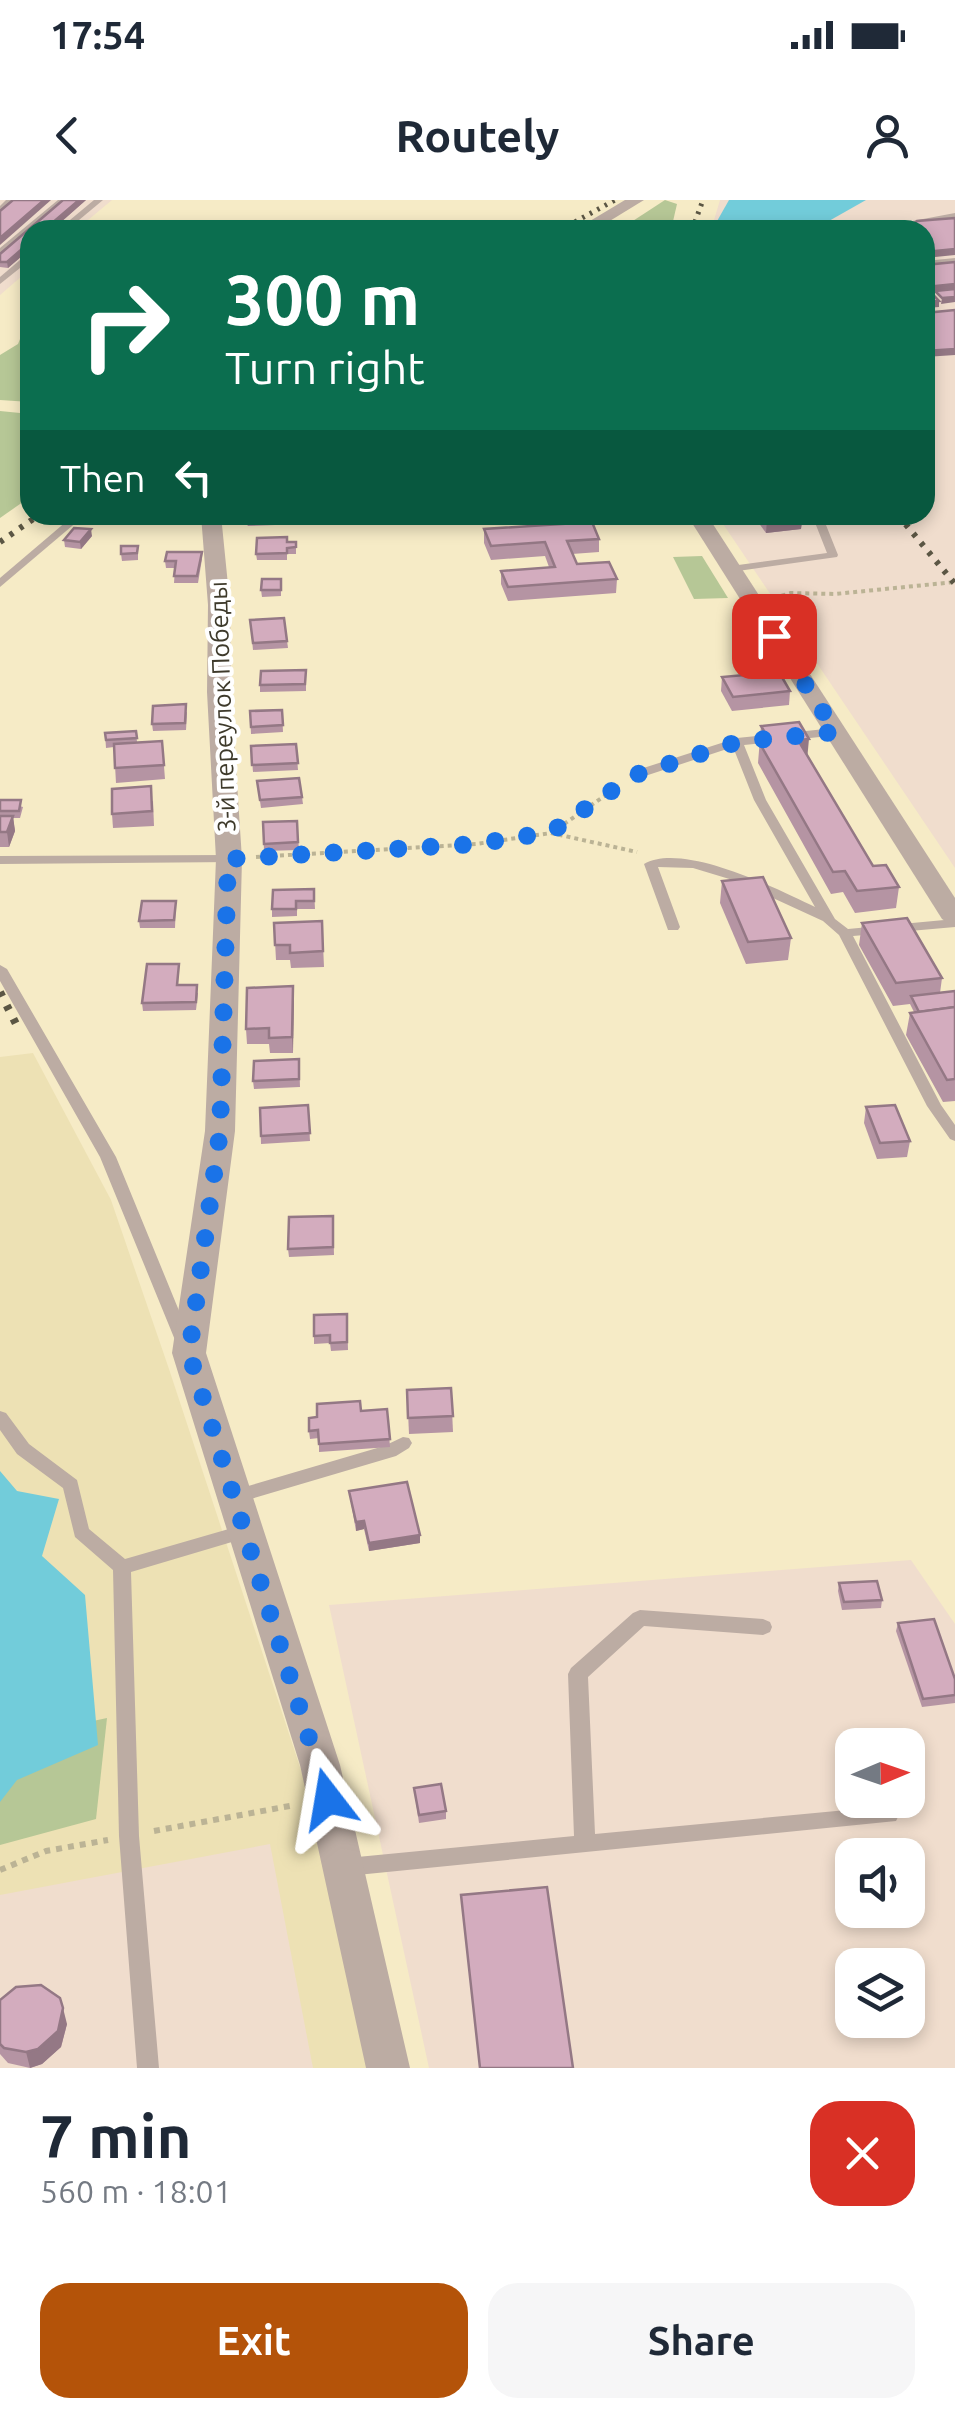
<!DOCTYPE html>
<meta charset="utf-8">
<style>
body{margin:0;font-family:Ubuntu,sans-serif;background:#f6f6f7;color:#1f2937;height:100vh;display:flex;flex-direction:column;font-size:38px;white-space:nowrap}
*{box-sizing:border-box;margin:0}
p{font-size:32px;color:#747a83}
.icon{flex:none;width:55px;height:55px;fill:none;stroke:currentColor;stroke-width:2;stroke-linecap:round;stroke-linejoin:round}
.map{position:relative;height:1868px;overflow:hidden}
.side{display:flex;flex-direction:column;background:#fff;flex:1}
.side>*{flex:none}
.hud{position:absolute;left:20px;top:20px;width:915px;height:305px;border-radius:30px;box-shadow:0 5px 15px #0003;background:#0b6e4f;color:#fff;overflow:hidden}
.needle{width:65px;rotate:88deg}
.buttons{position:absolute;left:835px;top:1528px;display:grid;gap:20px}
.buttons a{display:grid;place-items:center;width:90px;height:90px;border-radius:20px;background:#fff;box-shadow:0 5px 15px #0003;font-size:50px}
.pin{position:absolute;display:grid;place-items:center;width:85px;height:85px;color:#fff;margin:-42px;border-radius:20px;box-shadow:0 5px 15px #0006}
.me{position:absolute;width:110px;margin:-55px;rotate:346deg;stroke-linejoin:round;filter:drop-shadow(0 0 8px #0008)}
.turn{display:flex;align-items:center;gap:35px;height:210px;padding:0 40px;font-size:45px}
.turn .icon{width:130px;height:130px;stroke-width:2.5}
.turn b{display:block;font-size:70px;line-height:85px}
.then{display:flex;align-items:center;height:95px;padding:0 40px;background:#0003;gap:20px;font-size:38px}
.round{display:grid;place-items:center;flex:none;width:105px;height:105px;border-radius:30px;background:#f6f6f7}
.head{display:flex;align-items:center;justify-content:space-between;height:170px;padding:0 40px}
h1{font-size:60px;font-weight:700;line-height:75px}
.primary-button{display:flex;gap:20px;margin-top:auto;padding:20px 40px}
.primary-button a{flex:1;height:115px;border-radius:30px;background:#b45309;color:#fff;font-size:40px;font-weight:700;line-height:115px;text-align:center}
.primary-button a+a{background:#f6f6f7;color:#1f2937}
.status{display:flex;justify-content:space-between;align-items:center;height:70px;padding:0 50px;background:#fff;direction:ltr}
.status svg{height:28px;fill:currentColor}
header{display:flex;justify-content:space-between;align-items:center;height:130px;padding:0 40px;background:#fff;font-size:45px;font-weight:700}
.map>svg:first-child{display:block}
.built{fill:#ede1b4}
.industrial{fill:#f0ddcd;fill-rule:evenodd}
.green{fill:#b6c796}
.water{fill:#72ccda}
.lines{fill:none;stroke-linecap:round;stroke-linejoin:round}
.path-far1{stroke:#bbb395;stroke-width:4;stroke-dasharray:4 4;stroke-linecap:butt}
.path{stroke:#bbb395;stroke-width:6;stroke-dasharray:6 6;stroke-linecap:butt}
.lane{fill:#bcaca3;fill-rule:evenodd}
.street{fill:#bcaca3;fill-rule:evenodd}
.rail-far2{stroke:#5b5644;stroke-width:5;stroke-dasharray:2.5 6;stroke-linecap:butt}
.rail-far1{stroke:#5b5644;stroke-width:6;stroke-dasharray:4 8;stroke-linecap:butt}
.rail{stroke:#5b5644;stroke-width:8;stroke-dasharray:5 10;stroke-linecap:butt}
.wall{fill:#b594a3}
.shaded-wall{fill:#947885}
.building{fill:#d3acbe;stroke:#947885;stroke-width:2.5}
.route{stroke:#1a73e8;stroke-width:18;stroke-dasharray:0 32.4}
.labels{text-anchor:middle;dominant-baseline:central;stroke-width:8;stroke-linejoin:round;paint-order:stroke}
.street-label{font-size:25px;fill:#3e3a2b;stroke:#fff}
</style>
<div class="status"><b>17:54</b><svg viewBox="0 0 49 12"><path d="M0 12V9h3v3zM5 12V6h3v6zM10 12V3h3v9zM15 12V0h3v12zM26 1h20v11H26zM47 4h2v5h-2z"/></svg></div>
<header><svg class="icon" aria-label="back" viewBox="0 0 24 24"><path d="M15 5l-7 7 7 7"/></svg>Routely<svg class="icon" aria-label="person" viewBox="0 0 24 24"><circle cx="12" cy="8" r="4"/><path d="M4 21q1-7 8-7t8 7"/></svg></header>
<div class="map">
<svg width="955" height="1868" viewBox="0 0 955 1868">
<rect width="100%" height="100%" fill="#f6ebc6"/>
<path class="built" d="M33,853L111,1000L169,1169L321,1631L380,1868H0V857Z"/>
<g class="industrial">
<path d="M0,0H112L76,30H30V69L0,95Z"/>
<path d="M720,0H955V668L717,315H925V30H711Z"/>
<path d="M911,1360L955,1424V1868H429L329,1405ZM852,1545H908V1600H852ZM852,1655H908V1710H852ZM852,1765H908V1820H852Z"/>
<path d="M270,1644L313,1868H0V1695Z"/>
</g>
<g class="green">
<path d="M665,0L677,4L671,30H619Z"/>
<path d="M30,114V202L0,200V155L18,144Z"/>
<path d="M0,211L30,214V297L0,318Z"/>
<path d="M702,356L728,398L694,399L673,357Z"/>
<path d="M107,1518L96,1619L0,1645V1541Z"/>
</g>
<g class="water">
<path d="M729,0H866L813,30H712Z"/>
<path d="M0,1271L17,1291L59,1299L42,1356L85,1395L98,1545L17,1580L0,1602Z"/>
</g>
<g class="lines">
<g class="path-far1">
<path d="M774,398L791,393L835,394L955,382"/>
<path d="M551,633L619,586"/>
<path d="M256,657L476,644L551,633L637,652"/>
</g>
<g class="path">
<path d="M154,1631L295,1605"/>
<path d="M0,1670L46,1651L108,1640"/>
</g>
<g class="lane">
<path d="M6,0H15L0,12V6Z"/>
<path d="M58,0H67L0,54V48Z"/>
<path d="M94,0H103L67,30H58Z"/>
<path d="M955,13V17L911,24L907,22Z"/>
<path d="M27,54H30V60L0,84V77Z"/>
<path d="M955,58V62L925,65V61Z"/>
<path d="M74,315H85L0,387V378Z"/>
<path d="M812,315H822L838,355L837,357L731,372L726,369L731,366L827,353Z"/>
<path d="M835,528L841,532L839,535L744,545L766,600L835,719L848,729L955,719V727L853,736L941,905L955,925V941L950,939L927,906L839,735L823,721L736,681L693,668L658,667L680,727L678,730H668L644,664C682,641 778,689 815,707L754,600L733,547L639,578H631L629,575L631,572L737,538Z"/>
<path d="M229,655L235,659L234,662L0,664V656Z"/>
<path d="M0,765L7,769L116,957L191,1140L189,1144H177L175,1140L100,957L0,781Z"/>
<path d="M0,1211L6,1213L29,1244L77,1280L89,1329L125,1359L246,1324L252,1326L255,1331L252,1336L131,1372L139,1636L159,1868H137L119,1636L113,1370L75,1337L63,1288L17,1254L0,1230Z"/>
<path d="M403,1237L409,1238L412,1243L409,1248L396,1256L234,1304L228,1302L225,1297L228,1292L384,1246Z"/>
<path d="M640,1410L763,1419L770,1422L772,1427L770,1432L763,1435L644,1426L588,1477L595,1634L889,1606L896,1609L899,1615L896,1621L347,1676L340,1673L337,1667L340,1661L347,1658L574,1636L568,1474L571,1468L633,1413Z"/>
</g>
<g class="street">
<path d="M625,0H644L595,30H575Z"/>
<path d="M201,315H221L230,405L231,492L242,659L235,931L206,1153L340,1565L410,1868H366L300,1565L172,1153L205,931L216,659L207,492L208,405Z"/>
<path d="M687,315H707L955,698V727L942,719Z"/>
</g>
<g class="rail-far2">
<path d="M560,30L615,0"/>
<path d="M692,30L703,0"/>
</g>
<g class="rail-far1">
<path d="M898,315L955,384"/>
<path d="M0,342L39,315"/>
</g>
<path class="rail" d="M0,792L20,832"/>
</g>
<g class="wall">
<path d="M63,0H86L52,30H30V49L8,68L0,67V54Z"/>
<path d="M244,315H274L275,325L248,326L245,322Z"/>
<path d="M753,315H802L801,329L766,333Z"/>
<path d="M484,329L599,339V352L572,354L577,364L617,379L616,393L508,401L501,384V371L549,367L545,356L491,360L484,343Z"/>
<path d="M92,336L81,349L65,347L64,340Z"/>
<path d="M287,342H296V354H287V360H257L256,354Z"/>
<path d="M138,346V360L122,361L121,354Z"/>
<path d="M202,359L198,383H174L175,368H166L165,361Z"/>
<path d="M281,379V396L262,397L261,390Z"/>
<path d="M284,418L288,448L253,450L250,420Z"/>
<path d="M306,470V491L260,492V485Z"/>
<path d="M722,477L790,491L789,505L732,511L721,491Z"/>
<path d="M282,510L283,532L251,534L250,511Z"/>
<path d="M187,512L186,530L153,531L152,524Z"/>
<path d="M761,526L808,556L873,666L899,687L896,708L855,713L843,692L831,694L758,563Z"/>
<path d="M136,531L137,542L162,541L165,579L116,583L114,547L106,548L105,533Z"/>
<path d="M296,544L298,570L253,572L251,546Z"/>
<path d="M257,581L302,597L303,604L261,608Z"/>
<path d="M0,600L23,607L20,618H13L15,631L9,647H0Z"/>
<path d="M153,601L154,626L113,628L112,614Z"/>
<path d="M297,621L299,650L264,651L263,622Z"/>
<path d="M722,681L791,738L788,760L746,764L720,703Z"/>
<path d="M314,689L315,709H297V716L272,717V709Z"/>
<path d="M176,701L175,728H140L139,721Z"/>
<path d="M322,721L324,767L291,768L290,760H276L274,723Z"/>
<path d="M862,723L942,778L940,793L955,791V901L943,902L906,835L910,813L914,812L910,804L893,806L859,745Z"/>
<path d="M179,764L178,785L198,793L196,810L143,811L142,803Z"/>
<path d="M293,786V853H270L269,844H247L246,829Z"/>
<path d="M299,859L300,887L254,889L253,881Z"/>
<path d="M308,905L310,941L261,944L260,908Z"/>
<path d="M866,907L910,941L907,957L877,959L864,923Z"/>
<path d="M333,1016L334,1055L289,1057L288,1049Z"/>
<path d="M347,1114L348,1150L331,1151L330,1143L314,1144V1115Z"/>
<path d="M451,1188L453,1232L409,1234L407,1190Z"/>
<path d="M387,1209L390,1247L319,1252V1238L310,1239L309,1231L361,1211Z"/>
<path d="M349,1291L420,1335V1343L369,1351L364,1329L356,1331Z"/>
<path d="M839,1383L882,1400L881,1408L842,1410L838,1391Z"/>
<path d="M898,1423L955,1479V1503L922,1507L896,1431Z"/>
<path d="M414,1588L446,1611V1619L419,1623Z"/>
<path d="M0,1800L67,1824L61,1847L42,1864L30,1868L8,1863L0,1854Z"/>
</g>
<g class="shaded-wall">
<path d="M44,0H51L0,45V38Z"/>
<path d="M79,0H86L52,30H44Z"/>
<path d="M30,42V49L8,68L7,62Z"/>
<path d="M955,49V55L925,58V52Z"/>
<path d="M955,84V90L925,93L926,87Z"/>
<path d="M955,97V102L941,104L942,98Z"/>
<path d="M939,101V107L925,108V102Z"/>
<path d="M955,149V155L925,157V151Z"/>
<path d="M803,316L801,329L766,333L767,319Z"/>
<path d="M91,329L92,336L81,349L80,342Z"/>
<path d="M809,539L807,560L798,540Z"/>
<path d="M13,616L15,631L9,647L7,632Z"/>
<path d="M293,786L294,802L293,853L292,837Z"/>
<path d="M364,1321V1329L356,1331V1322Z"/>
<path d="M420,1335V1343L369,1351V1343Z"/>
<path d="M63,1808L67,1824L61,1847L42,1864L30,1868L26,1852Z"/>
</g>
<g class="building">
<path d="M13,0H44L0,38V11Z"/>
<path d="M63,0H79L44,30H30V42L7,62H0V54Z"/>
<path d="M955,18V49L925,52V30H906L917,21Z"/>
<path d="M955,62V84L926,87L939,101L925,102V65Z"/>
<path d="M955,89V97L942,98L935,91Z"/>
<path d="M955,110V149L925,151V113Z"/>
<path d="M764,315H802L803,316L767,319Z"/>
<path d="M592,322L599,339L567,341L577,364L609,362L617,379L508,387L501,371L555,367L545,342L491,346L484,329Z"/>
<path d="M74,328L91,329L80,342L64,340Z"/>
<path d="M287,337V342H296V347L287,348V353L256,354L257,338Z"/>
<path d="M121,346H138L137,353L121,354Z"/>
<path d="M167,352H202L197,376H174L176,361H165Z"/>
<path d="M262,379H281V390H261Z"/>
<path d="M284,418L287,441L253,443L250,420Z"/>
<path d="M306,470L305,484L260,485L261,471Z"/>
<path d="M779,472L790,491L733,497L722,477Z"/>
<path d="M186,504L185,523L152,524L153,506Z"/>
<path d="M282,510L283,525L251,527L250,511Z"/>
<path d="M799,522L809,539L798,540L873,666L886,665L899,687L857,691L845,671L833,672L759,542L770,541L761,526Z"/>
<path d="M136,531L137,538L106,540L105,533Z"/>
<path d="M162,541L164,565L115,568L114,544Z"/>
<path d="M296,544L298,563L252,565L251,546Z"/>
<path d="M299,578L302,597L260,600L257,581Z"/>
<path d="M151,586L152,611L112,614V589Z"/>
<path d="M0,600H21L19,611H0Z"/>
<path d="M0,616H13L7,632H0Z"/>
<path d="M297,621L298,642L264,644L263,622Z"/>
<path d="M763,677L791,738L748,742L722,681Z"/>
<path d="M314,689V701H296V709H272L273,690Z"/>
<path d="M142,701H176L174,720L139,721Z"/>
<path d="M907,718L942,778L896,783L862,723Z"/>
<path d="M322,721L323,751L290,753V745H275L274,723Z"/>
<path d="M147,764H179L177,785H197L196,802L142,803Z"/>
<path d="M293,786L292,837L269,838V828L246,829L247,788Z"/>
<path d="M955,791V807L919,812L911,796Z"/>
<path d="M955,807V879L947,880L910,813Z"/>
<path d="M299,859V879L253,881L254,861Z"/>
<path d="M308,905L310,933L261,936L260,908Z"/>
<path d="M895,905L910,941L880,943L866,907Z"/>
<path d="M333,1016V1047L288,1049L289,1017Z"/>
<path d="M347,1114V1142L330,1143V1135L314,1136V1115Z"/>
<path d="M451,1188L453,1216L408,1218L407,1190Z"/>
<path d="M360,1201L361,1211L387,1209L390,1239L319,1244L318,1230L309,1231V1218L317,1217V1204Z"/>
<path d="M407,1282L420,1335L369,1343L364,1321L356,1322L349,1291Z"/>
<path d="M877,1381L882,1400L844,1402L839,1383Z"/>
<path d="M934,1419L955,1479V1495L923,1499L898,1423Z"/>
<path d="M441,1584L446,1611L419,1615L414,1588Z"/>
<path d="M547,1687L573,1868H480L461,1695Z"/>
<path d="M41,1785L60,1798L63,1808L58,1831L38,1849L26,1852L4,1848L0,1844V1800L16,1787Z"/>
</g>
<g class="lines">
<path class="route" d="M328,1599L189,1153L220,932L228,659L476,644L551,632L635,575L737,542L836,532L774,436"/>
</g>
<g class="labels">
<g class="street-label">
<text transform="translate(222 507) rotate(-92)">3-й переулок Победы</text>
</g>
</g>
</svg>
<div class="buttons">
<a><svg class="needle" viewBox="-14 -14 28 28"><path d="M0-13l5 13h-10z" fill="#e53935"/><path d="M0 13l5-13h-10z" fill="#747a83"/></svg></a>
<a><svg class="icon" aria-label="sound" viewBox="0 0 24 24"><path d="M4 9h4l5-4v14l-5-4H4zM17 9q2 3 0 6"/></svg></a>
<a><svg class="icon" aria-label="layers" viewBox="0 0 24 24"><path d="M12 4l9 5-9 5-9-5zM3 14l9 5 9-5"/></svg></a>
</div>
<div class="pin" style="left:774px;top:436px;background:#d93025"><svg class="icon" aria-label="arrive" viewBox="0 0 24 24"><path d="M6 21V4h12l-3 4 3 4H6"/></svg></div>
<svg class="me" style="left:328px;top:1599px" viewBox="-20 -20 40 40"><path d="M0-17L14 15 0 8-14 15z" fill="#1a73e8" stroke="#fff" stroke-width="4"/></svg>
<div class="hud">
<div class="turn"><svg class="icon" aria-label="right" viewBox="0 0 24 24"><path d="M7 20v-9h11M14 6l5 5-5 5"/></svg><div><b>300 m</b>Turn right</div></div>
<div class="then">Then<svg class="icon" aria-label="left" viewBox="0 0 24 24"><path d="M17 20v-9H6M10 6l-5 5 5 5"/></svg></div>
</div>
</div>
<section class="side">
<div class="head"><div><h1>7 min</h1><p>560 m · 18:01</p></div><a class="round" style="background:#d93025;color:#fff"><svg class="icon" aria-label="close" viewBox="0 0 24 24"><path d="M6 6l12 12M18 6L6 18"/></svg></a></div>
<div class="primary-button"><a>Exit</a><a>Share</a></div>
</section>
